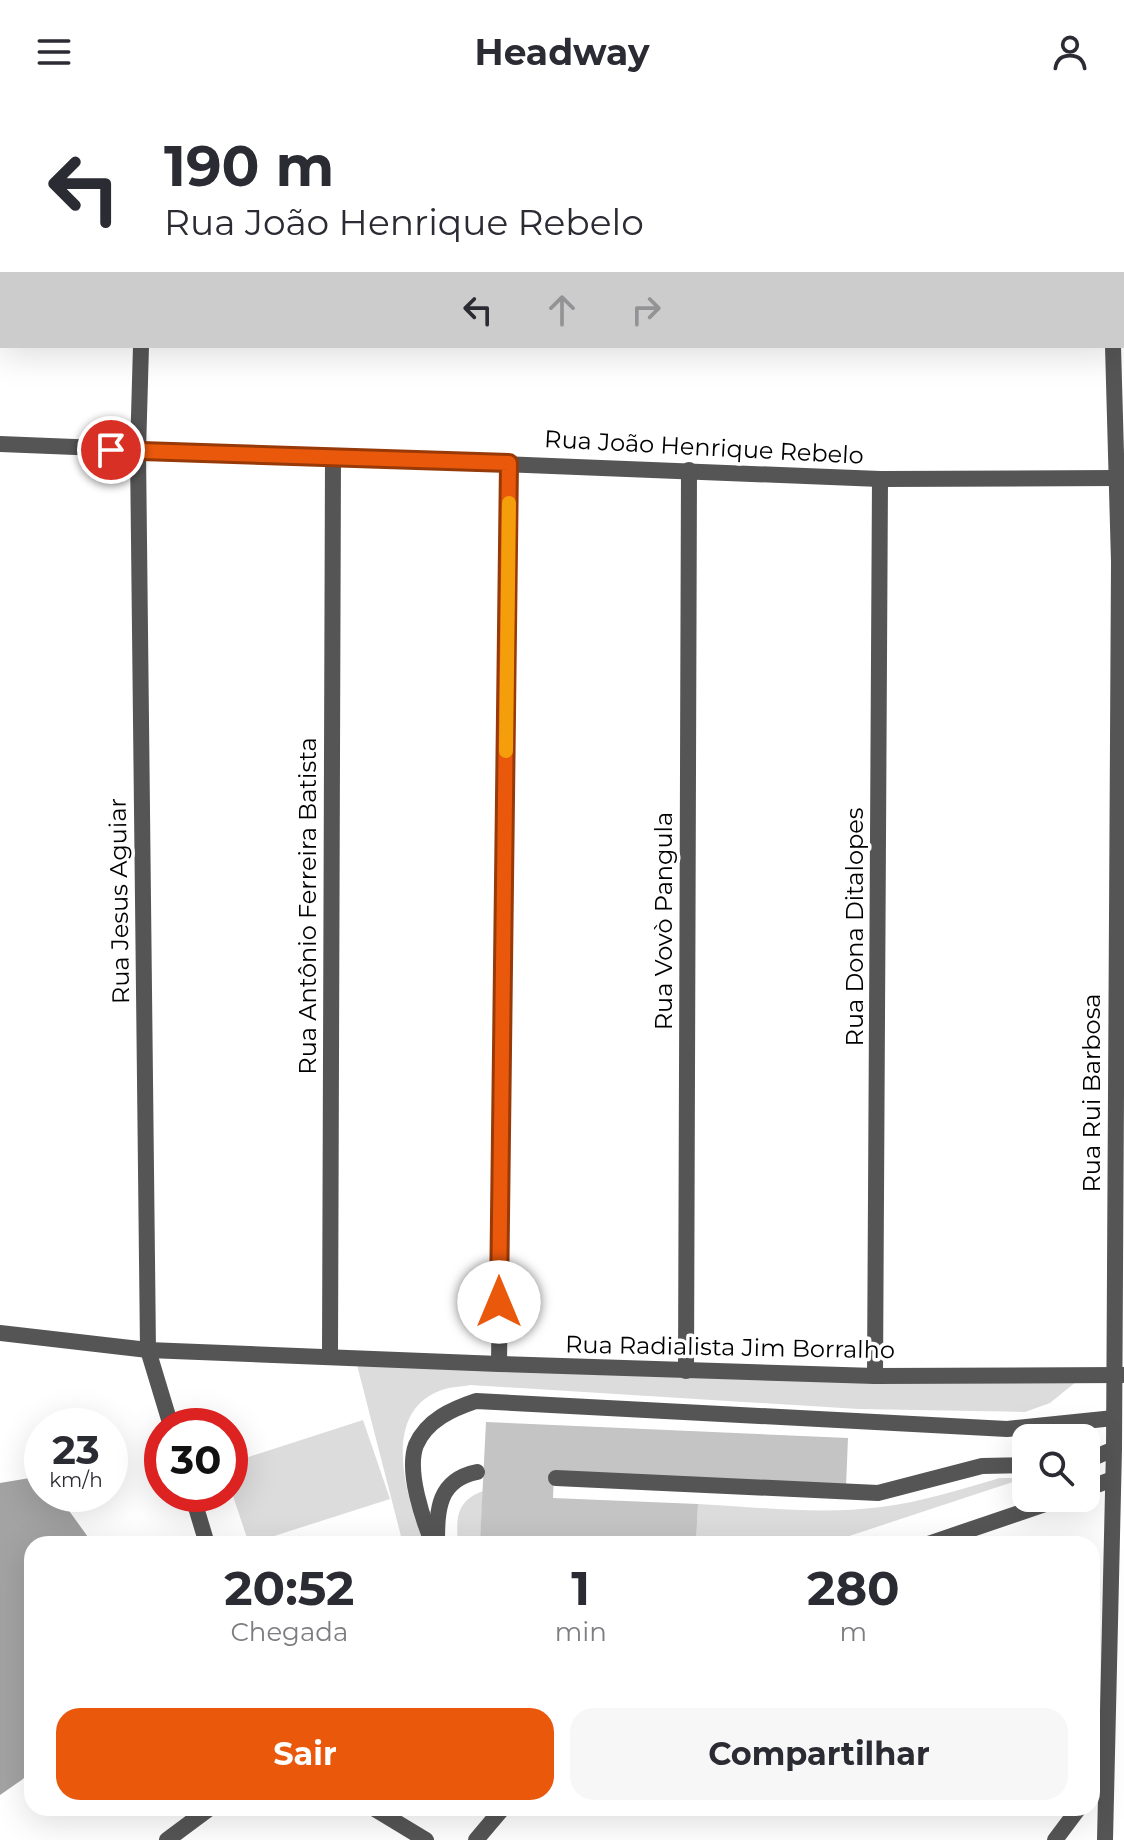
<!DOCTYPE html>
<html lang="pt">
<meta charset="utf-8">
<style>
body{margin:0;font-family:Montserrat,sans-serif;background:#f7f7f7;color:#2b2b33;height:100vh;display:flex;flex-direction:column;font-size:30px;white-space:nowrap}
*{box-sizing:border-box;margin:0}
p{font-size:26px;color:#7c7c81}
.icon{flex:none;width:44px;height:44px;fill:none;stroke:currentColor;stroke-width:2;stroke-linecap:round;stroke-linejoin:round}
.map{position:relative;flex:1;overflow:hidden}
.side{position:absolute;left:24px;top:1432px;width:1076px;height:280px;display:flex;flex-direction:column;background:#fff;border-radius:24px;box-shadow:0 8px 32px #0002}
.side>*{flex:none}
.top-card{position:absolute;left:0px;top:0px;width:1124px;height:244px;box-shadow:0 8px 32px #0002;background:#fff;color:#2b2b33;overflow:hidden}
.buttons{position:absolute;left:1012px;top:1320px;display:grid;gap:16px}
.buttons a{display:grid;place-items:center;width:88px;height:88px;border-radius:16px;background:#fff;box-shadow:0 8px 32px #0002;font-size:40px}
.speed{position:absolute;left:24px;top:1304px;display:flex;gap:16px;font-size:40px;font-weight:700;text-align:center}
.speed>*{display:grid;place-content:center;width:104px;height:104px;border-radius:50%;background:#fff;box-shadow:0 8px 32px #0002;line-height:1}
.speed small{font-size:20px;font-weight:400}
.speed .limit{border:12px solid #d22;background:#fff;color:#111}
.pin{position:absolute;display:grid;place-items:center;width:68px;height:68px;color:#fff;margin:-34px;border:4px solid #fff;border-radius:50%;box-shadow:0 2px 8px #0007}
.me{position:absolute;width:88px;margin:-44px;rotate:0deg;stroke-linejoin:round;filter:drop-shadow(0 0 6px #0008)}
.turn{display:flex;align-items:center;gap:28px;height:168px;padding:0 32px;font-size:36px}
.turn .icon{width:104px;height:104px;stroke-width:2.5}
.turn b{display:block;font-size:56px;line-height:68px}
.lanes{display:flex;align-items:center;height:76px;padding:0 32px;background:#0003;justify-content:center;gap:40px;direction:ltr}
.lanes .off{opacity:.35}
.eta{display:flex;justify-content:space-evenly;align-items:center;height:136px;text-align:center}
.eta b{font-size:48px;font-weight:700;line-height:56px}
.primary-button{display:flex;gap:16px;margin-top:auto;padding:16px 32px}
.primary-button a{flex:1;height:92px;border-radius:24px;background:#ea580c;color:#fff;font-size:32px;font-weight:700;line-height:92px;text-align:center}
.primary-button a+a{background:#f7f7f7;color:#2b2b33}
header{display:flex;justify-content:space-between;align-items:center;height:104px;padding:0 32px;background:#fff;font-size:36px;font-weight:700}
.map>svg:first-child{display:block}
.green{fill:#dcdcdc}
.water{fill:#a3a3a3}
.building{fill:#c4c4c4}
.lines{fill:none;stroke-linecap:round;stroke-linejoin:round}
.path{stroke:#777;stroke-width:5;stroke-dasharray:2 4;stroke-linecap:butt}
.service{stroke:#555;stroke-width:16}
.minor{stroke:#555;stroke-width:16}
.tertiary{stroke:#555;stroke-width:16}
.route-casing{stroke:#983908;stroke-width:20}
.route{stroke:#ea580c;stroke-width:14}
.slow{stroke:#f59e0b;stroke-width:14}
.labels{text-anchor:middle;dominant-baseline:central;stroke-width:7;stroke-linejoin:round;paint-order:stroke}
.street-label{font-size:24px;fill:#000;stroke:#fff}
</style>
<header><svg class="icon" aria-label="menu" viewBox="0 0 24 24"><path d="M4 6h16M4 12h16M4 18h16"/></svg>Headway<svg class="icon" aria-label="person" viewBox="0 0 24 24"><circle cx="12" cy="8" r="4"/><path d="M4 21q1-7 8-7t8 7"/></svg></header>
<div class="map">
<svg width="1124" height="1736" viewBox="0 0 1124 1736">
<rect width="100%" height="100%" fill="#fff"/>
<g class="green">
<path d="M356,1257L1082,1273L1050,1299L1025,1308L859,1305L470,1281C460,1283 448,1283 439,1287C379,1311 408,1397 424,1440H403Z"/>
<path d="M363,1316L390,1395L249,1440L230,1383V1359Z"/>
<path d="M1000,1374H1025L825,1440H696L698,1400C758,1403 821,1411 881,1403C922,1398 961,1385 1000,1374Z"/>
<path d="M483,1387L480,1437L548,1440H458C456,1414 456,1397 483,1387Z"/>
</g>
<path class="water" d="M42,1372V1390H57L93,1440H32V1664L23,1675L0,1691V1379Z"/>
<path class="building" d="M486,1318L848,1334L846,1383L554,1370L553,1394L698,1400L696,1440H548L480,1437Z"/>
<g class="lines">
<path class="path" d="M510,1438V1440"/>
<g class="service">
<path d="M1086,1357L1114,1345"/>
<path d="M556,1374L878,1389L982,1362L1026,1361"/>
<path d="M433,1440C423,1416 406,1367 416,1341C427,1316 452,1305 476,1297L1007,1325L1114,1314"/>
<path d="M437,1440C437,1405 438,1376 477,1368"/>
</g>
<g class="minor">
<path d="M193,2L194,0"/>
<path d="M760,2L761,0"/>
<path d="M0,158H2"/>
<path d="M141,242L138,347L148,1246L171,1322"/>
<path d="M0,340L880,375L1117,374"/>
<path d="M0,1229L148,1246L499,1260L875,1272L1124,1271"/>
<path d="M330,1252L333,353"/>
<path d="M499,1260L509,359"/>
<path d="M686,1267L689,366"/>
<path d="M875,1272L880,375"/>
<path d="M192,1390L207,1440"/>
<path d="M1092,1688L1105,1671"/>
<path d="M373,1704L426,1736"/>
<path d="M476,1736L503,1704"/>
<path d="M1055,1736L1079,1704"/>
</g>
<g class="tertiary">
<path d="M1103,0L1104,2"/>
<path d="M1116,2V0"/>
<path d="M1086,1385L1113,1375"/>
<path d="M928,1440L1063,1394"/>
<path d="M167,1736L210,1704"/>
<path d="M1105,1736L1114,1345L1119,458L1113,242"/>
</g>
</g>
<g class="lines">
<defs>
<path id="route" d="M111,346L509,359L499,1198"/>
</defs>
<use href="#route" class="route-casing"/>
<use href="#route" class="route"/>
<path class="slow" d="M506,647L509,399"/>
</g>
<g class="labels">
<g class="street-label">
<text transform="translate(704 343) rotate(3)">Rua João Henrique Rebelo</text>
<text transform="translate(119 797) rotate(-91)">Rua Jesus Aguiar</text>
<text transform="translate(307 802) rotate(-90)">Rua Antônio Ferreira Batista</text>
<text transform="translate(663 817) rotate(-90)">Rua Vovò Pangula</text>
<text transform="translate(854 823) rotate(-90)">Rua Dona Ditalopes</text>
<text transform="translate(1091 989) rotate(-90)">Rua Rui Barbosa</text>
<text transform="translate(730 1243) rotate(1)">Rua Radialista Jim Borralho</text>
</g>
</g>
</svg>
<div class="buttons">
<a><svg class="icon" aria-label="search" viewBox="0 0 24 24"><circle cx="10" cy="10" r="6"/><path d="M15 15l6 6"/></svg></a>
</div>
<div class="speed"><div>23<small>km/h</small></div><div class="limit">30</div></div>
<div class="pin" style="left:111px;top:346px;background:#d93025"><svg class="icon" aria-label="arrive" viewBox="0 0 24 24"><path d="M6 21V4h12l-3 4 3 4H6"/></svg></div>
<svg class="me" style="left:499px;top:1198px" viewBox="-20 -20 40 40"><circle r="19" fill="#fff"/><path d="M0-13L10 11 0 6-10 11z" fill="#ea580c"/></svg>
<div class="top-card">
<div class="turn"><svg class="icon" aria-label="left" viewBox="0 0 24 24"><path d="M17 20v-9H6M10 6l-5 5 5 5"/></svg><div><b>190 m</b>Rua João Henrique Rebelo</div></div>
<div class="lanes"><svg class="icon" aria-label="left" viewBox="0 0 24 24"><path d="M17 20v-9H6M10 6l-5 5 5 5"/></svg><svg class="icon off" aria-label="ahead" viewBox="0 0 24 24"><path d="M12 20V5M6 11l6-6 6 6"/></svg><svg class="icon off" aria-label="right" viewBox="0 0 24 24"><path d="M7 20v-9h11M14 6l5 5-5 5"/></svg></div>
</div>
<section class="side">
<div class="eta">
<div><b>20:52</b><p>Chegada</p></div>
<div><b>1</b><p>min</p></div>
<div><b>280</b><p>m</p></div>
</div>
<div class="primary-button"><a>Sair</a><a>Compartilhar</a></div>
</section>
</div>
